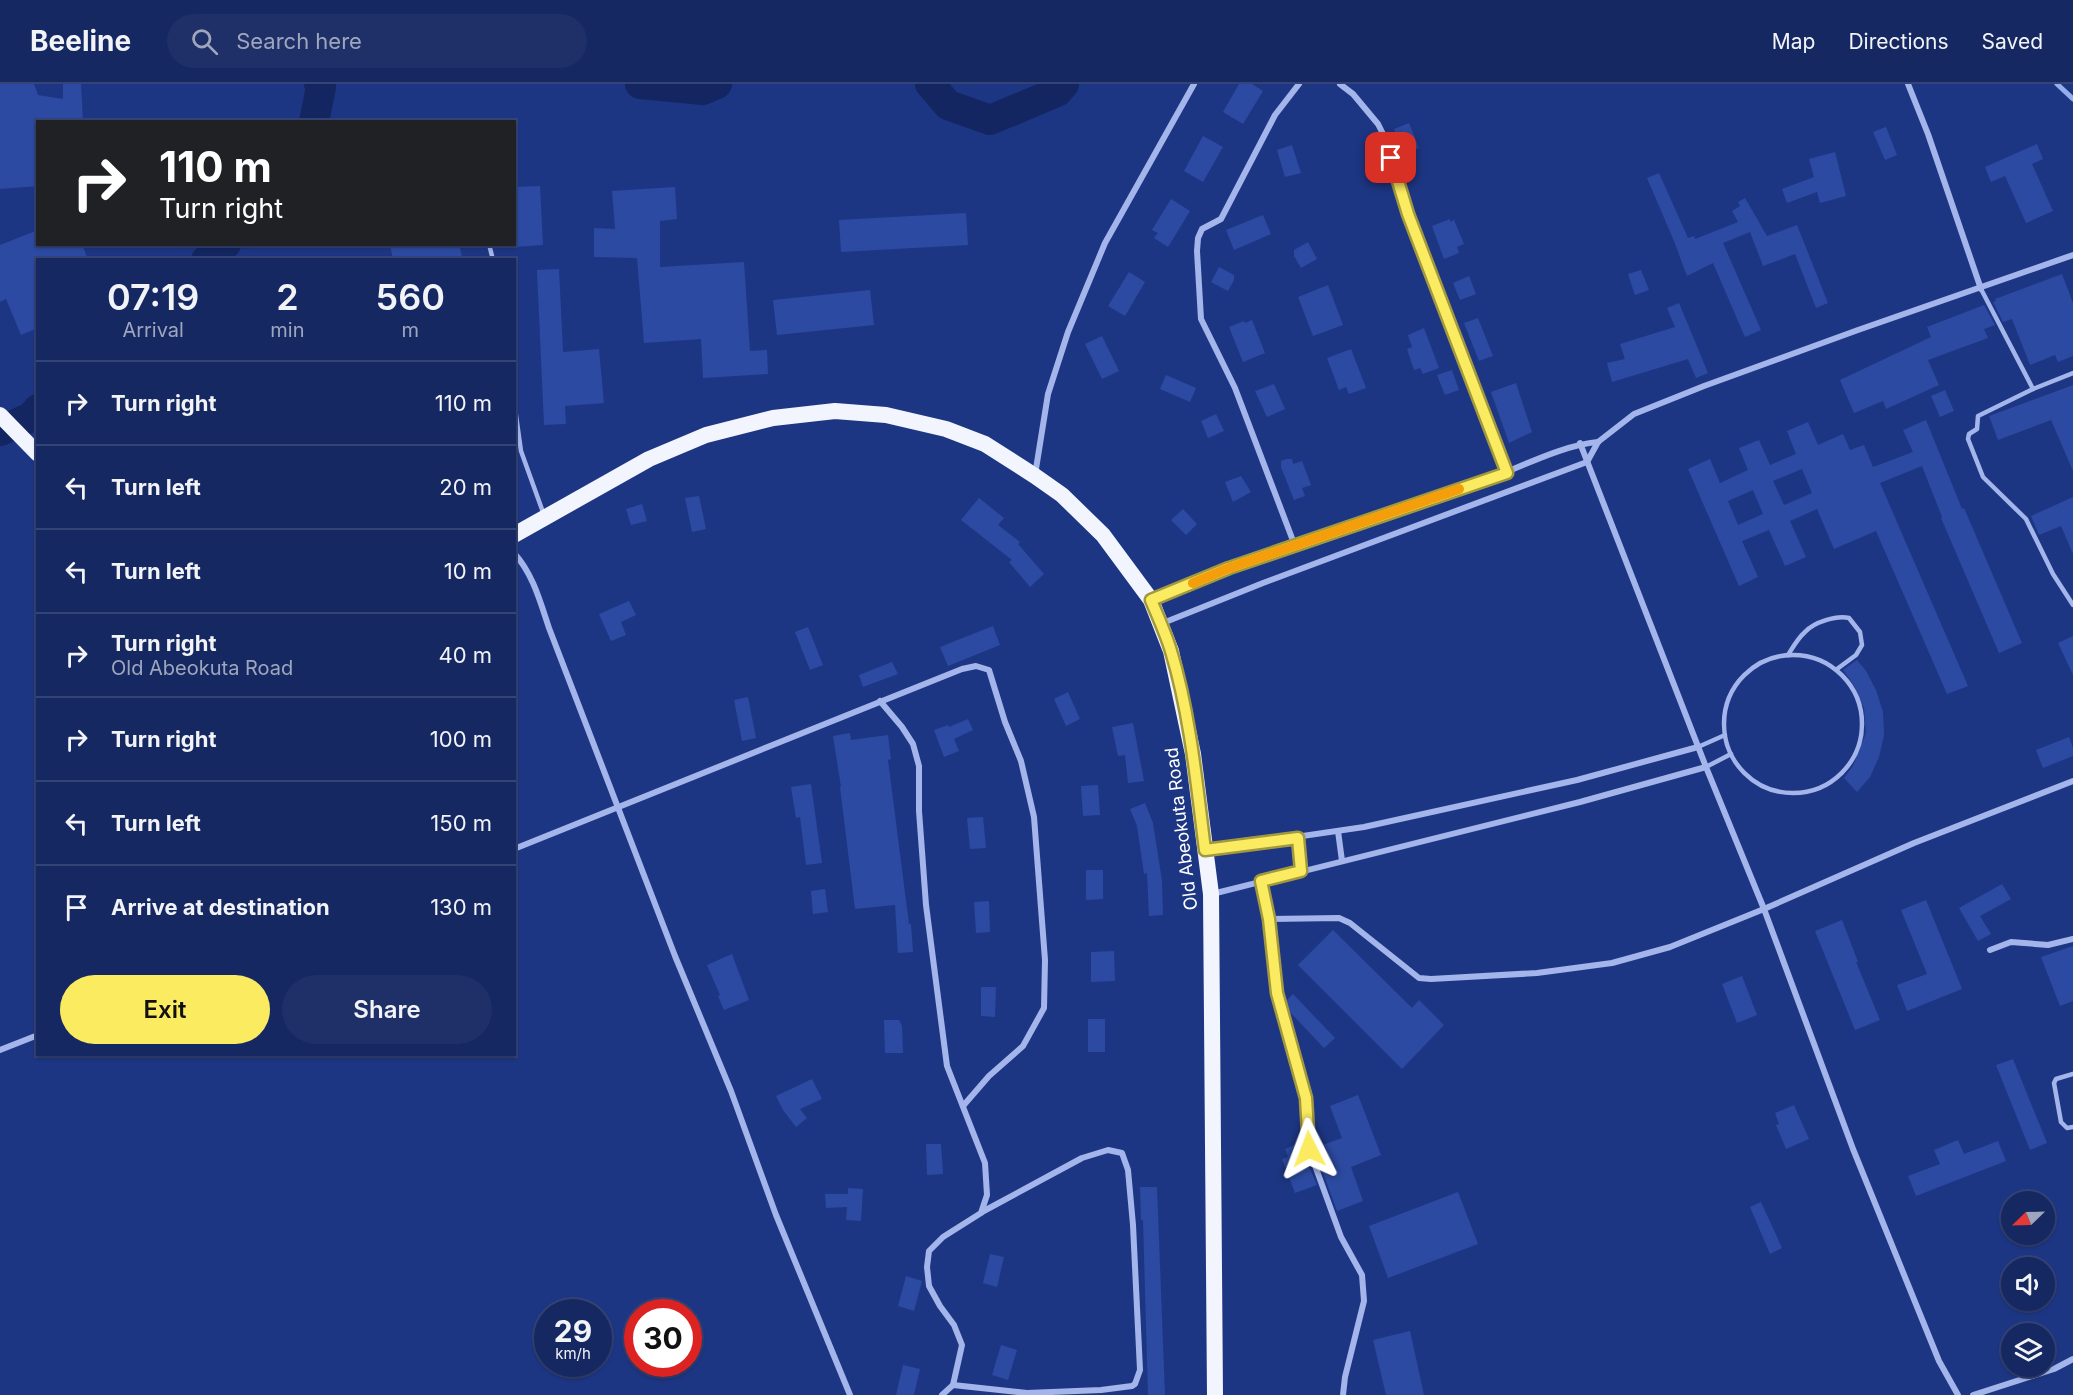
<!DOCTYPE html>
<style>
body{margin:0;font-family:Inter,sans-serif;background:#1f3068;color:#f1f3f6;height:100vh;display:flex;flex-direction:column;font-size:22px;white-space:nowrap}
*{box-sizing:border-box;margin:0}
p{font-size:20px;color:#9ea6be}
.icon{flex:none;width:33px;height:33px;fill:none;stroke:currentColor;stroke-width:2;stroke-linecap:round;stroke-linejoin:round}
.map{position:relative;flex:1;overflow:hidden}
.details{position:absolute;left:36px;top:174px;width:480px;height:798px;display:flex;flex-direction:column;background:#162862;border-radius:0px;box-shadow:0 2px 4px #0004,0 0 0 2px #354477}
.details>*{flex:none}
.banner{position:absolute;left:36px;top:36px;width:480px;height:126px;border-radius:0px;box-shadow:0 2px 4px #0004,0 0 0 2px #354477;background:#202124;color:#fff;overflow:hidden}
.needle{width:39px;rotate:247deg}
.tools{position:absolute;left:2001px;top:1107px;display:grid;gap:12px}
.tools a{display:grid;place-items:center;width:54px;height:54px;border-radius:50%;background:#162862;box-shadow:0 2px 4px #0004,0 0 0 2px #354477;font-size:30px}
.speed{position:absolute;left:534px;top:1215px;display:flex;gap:12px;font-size:30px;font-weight:700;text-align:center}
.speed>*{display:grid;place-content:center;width:78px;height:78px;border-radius:50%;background:#162862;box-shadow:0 2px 4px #0004,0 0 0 2px #354477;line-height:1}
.speed small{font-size:15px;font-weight:400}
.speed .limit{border:9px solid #d22;background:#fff;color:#111}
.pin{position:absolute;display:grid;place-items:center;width:51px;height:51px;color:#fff;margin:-26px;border-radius:12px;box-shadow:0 3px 9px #0006}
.me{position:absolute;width:66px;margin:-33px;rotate:357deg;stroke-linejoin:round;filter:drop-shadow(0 0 4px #0008)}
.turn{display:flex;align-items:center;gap:21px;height:126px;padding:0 24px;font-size:27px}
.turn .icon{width:78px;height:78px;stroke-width:2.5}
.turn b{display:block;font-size:42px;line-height:51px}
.eta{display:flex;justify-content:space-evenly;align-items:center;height:102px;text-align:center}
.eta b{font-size:36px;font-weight:600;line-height:42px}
.primary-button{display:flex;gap:12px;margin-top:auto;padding:12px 24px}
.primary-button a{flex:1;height:69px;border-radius:36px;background:#faeb61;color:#111;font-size:24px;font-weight:600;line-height:69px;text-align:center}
.primary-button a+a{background:#1f3068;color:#f1f3f6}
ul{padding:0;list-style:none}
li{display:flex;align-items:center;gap:18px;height:84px;padding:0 24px;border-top:2px solid #354477}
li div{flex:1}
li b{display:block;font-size:22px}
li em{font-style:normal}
header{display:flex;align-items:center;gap:36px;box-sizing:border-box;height:84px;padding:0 30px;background:#162862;border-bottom:2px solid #354477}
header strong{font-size:28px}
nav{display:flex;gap:33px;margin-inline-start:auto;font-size:21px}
.search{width:420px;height:54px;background:#1f3068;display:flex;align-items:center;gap:15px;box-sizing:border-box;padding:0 21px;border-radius:33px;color:#9ea6be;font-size:22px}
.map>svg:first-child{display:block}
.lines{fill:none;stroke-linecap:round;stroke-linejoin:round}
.stream{stroke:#96adec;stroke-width:5}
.river{stroke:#132661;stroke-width:30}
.building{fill:#2c4aa1;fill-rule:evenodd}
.service{stroke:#a3b5ea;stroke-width:4.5}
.minor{stroke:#a3b5ea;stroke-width:6}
.trunk{stroke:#f2f5fe;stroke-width:16}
.route-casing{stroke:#a2993f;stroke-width:15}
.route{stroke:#faeb61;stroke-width:10}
.slow{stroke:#f59e0b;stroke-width:10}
.labels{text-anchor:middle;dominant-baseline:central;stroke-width:6;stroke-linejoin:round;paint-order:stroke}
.street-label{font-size:18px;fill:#fff;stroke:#1d3683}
</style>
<header>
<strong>Beeline</strong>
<div class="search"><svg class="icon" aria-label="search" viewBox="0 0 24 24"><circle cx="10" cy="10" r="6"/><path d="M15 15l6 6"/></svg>Search here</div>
<nav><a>Map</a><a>Directions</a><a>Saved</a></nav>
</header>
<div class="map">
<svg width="2073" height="1311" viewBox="0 0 2073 1311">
<rect width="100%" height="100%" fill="#1d3683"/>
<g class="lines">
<path class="stream" d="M2057,0L2073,15"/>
<g class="river">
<path d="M640,0L703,6L717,0"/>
<path d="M930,0L948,21L990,36L1057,8L1064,0"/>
<path d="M314,38L321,3L319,0"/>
<path d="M206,176L226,160"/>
<path d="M0,347L31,333L38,325"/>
</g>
</g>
<g class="building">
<path d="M0,0H34L38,11L63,15V0H81L83,38H38V102L0,105Z"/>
<path d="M1239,0H1252L1263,7L1243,40L1223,28Z"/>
<path d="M1409,39L1419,64L1404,70L1394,45Z"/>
<path d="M1886,43L1897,71L1885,76L1873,48Z"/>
<path d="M1203,52L1223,63L1203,98L1184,87Z"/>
<path d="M2037,60L2043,75L2032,80L2053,127L2026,139L2005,92L1991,98L1985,83Z"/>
<path d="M1292,61L1301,89L1285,93L1277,66Z"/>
<path d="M1835,68L1846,112L1820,119L1817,108L1787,119L1782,105L1814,93L1809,75Z"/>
<path d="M1659,89L1688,154L1694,152L1695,155L1738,138L1732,127L1740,122L1738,118L1745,114L1767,152L1797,141L1828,219L1816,224L1795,170L1763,182L1750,148L1723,159L1761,246L1745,253L1713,179L1687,192L1674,157L1647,94Z"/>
<path d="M540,102L543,161L514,163V103Z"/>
<path d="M675,103L677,135L660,137V183L744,178L750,267L767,266L768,290L703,294L701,255L644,259L637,174L594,173V144L615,145L612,107Z"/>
<path d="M1171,115L1190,127L1168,163L1154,154L1158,149L1152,146Z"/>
<path d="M966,129L968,161L841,168L839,136Z"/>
<path d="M1263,131L1271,150L1234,166L1226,146Z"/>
<path d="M1450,135V138L1454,136L1464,160L1457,163L1459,169L1444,175L1432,142Z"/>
<path d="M38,146V160H82L88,176H38V244L21,251L6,215L0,218V161Z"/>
<path d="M1308,158L1317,175L1301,184L1294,172V166Z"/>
<path d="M390,160H459L462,173L448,176H393Z"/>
<path d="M1219,183L1234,191V196L1228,207L1211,198Z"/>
<path d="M559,185L563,268L599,265L604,319L565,322L566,340L544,341L537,186Z"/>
<path d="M1641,186L1649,206L1635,211L1628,190Z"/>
<path d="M1129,188L1145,198L1125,232L1108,222Z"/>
<path d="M2062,190L2073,219V272L2058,278L2055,271L2030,281L2012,235L2003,238L1993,218L1996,217L1995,215Z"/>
<path d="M1469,192L1476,210L1460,216L1453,199Z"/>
<path d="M1328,201L1343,241L1313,252L1298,213Z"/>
<path d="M870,206L874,241L777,251L773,216Z"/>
<path d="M1679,219L1708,289L1696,294L1688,275L1612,298L1607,279L1625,275L1620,260L1675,243L1667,224Z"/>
<path d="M1984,221L1995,241L1984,245L1988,254L1928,276L1939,301L1886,325L1883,317L1854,329L1840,296L1931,253L1927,243Z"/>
<path d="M1478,234L1493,272L1479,277L1464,239Z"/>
<path d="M1252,236L1265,269L1243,278L1229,243L1244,237L1245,239Z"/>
<path d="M1424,244L1439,284L1423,290L1420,284L1414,286L1407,265L1412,263L1408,251Z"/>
<path d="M1102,252L1119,287L1102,295L1085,260Z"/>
<path d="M1351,265L1366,304L1349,310L1346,303L1339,306L1327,274Z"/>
<path d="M1452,286L1459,306L1445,311L1437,291Z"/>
<path d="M1166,291L1196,304L1190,318L1160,305Z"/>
<path d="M1516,299L1532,348L1509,359L1491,308Z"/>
<path d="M1274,300L1285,325L1267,333L1255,307Z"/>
<path d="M2073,301V387L2051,336L1998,356L1989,332Z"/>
<path d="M1945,306L1954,327L1940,333L1931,312Z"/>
<path d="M1216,330L1224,347L1208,354L1201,337Z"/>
<path d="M1926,336L1962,425L1964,424L2022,559L1999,569L1941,434L1942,433L1922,382L1880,399L1968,602L1947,610L1876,447L1834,465L1817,425L1790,437L1806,473L1785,482L1769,446L1742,457L1758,493L1739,502L1688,385L1710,375L1720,399L1748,386L1739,364L1759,356L1770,381L1796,370L1787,347L1808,338L1818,361L1843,350L1850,366L1864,361L1873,383L1913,368L1903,346ZM1802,385L1812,409L1784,421L1773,397ZM1753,406L1763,430L1738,441L1728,417Z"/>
<path d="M1286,375H1292L1293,380L1302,377L1311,401L1302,404L1305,412L1294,416L1281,383V377Z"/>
<path d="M1241,392L1251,408L1233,418L1225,398Z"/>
<path d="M699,412L706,445L692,448L685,414Z"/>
<path d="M2073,413V470L2061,442L2039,451L2031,432Z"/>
<path d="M979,414L1004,434L998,441L1020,458L1018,460L1044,490L1030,503L1009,478L1012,476L961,436Z"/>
<path d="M642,420L647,437L631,441L626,425Z"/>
<path d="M1183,425L1197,440L1186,451L1171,436Z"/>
<path d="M629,517L636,531L621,538L626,551L611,557L599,530Z"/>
<path d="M993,542L1000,561L948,582L940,563Z"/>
<path d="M808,543L823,581L810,586L795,548Z"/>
<path d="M2073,552V591L2058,559Z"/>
<path d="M1857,576L1866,587L1876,606L1883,628L1884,651L1879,673L1870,693L1857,708L1844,694L1853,682L1866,649L1864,624L1855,603L1843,586Z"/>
<path d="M892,578L898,590L863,603L859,591Z"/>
<path d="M1068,608L1080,635L1066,642L1054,615Z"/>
<path d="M748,613L756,654L742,657L734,616Z"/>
<path d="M968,635L973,646L954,655L959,667L944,673L934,646L948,641L949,643Z"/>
<path d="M1133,639L1144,697L1128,699L1125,671L1118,672L1112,643Z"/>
<path d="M850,649L851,656L888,651L891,675L888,676L909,840H911L913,868L898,869L895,821L855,825L840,703H841L833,652Z"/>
<path d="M2069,653L2073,664V672L2043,684L2036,666Z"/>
<path d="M811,700L822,779L806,781L800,733L796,734L791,703Z"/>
<path d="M1098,701L1100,731L1083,732L1081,702Z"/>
<path d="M1145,719L1153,739L1162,797L1163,831L1149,832L1147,789L1144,790L1137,742L1130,725Z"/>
<path d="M983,733L986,764L970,765L967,734Z"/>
<path d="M1086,786H1103V815L1086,816Z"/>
<path d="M2002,800L2011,815L1980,832L1991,850L1978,857L1959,824Z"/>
<path d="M825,805L828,828L813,830L811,807Z"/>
<path d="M1926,816L1962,905L1907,927L1897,901L1927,890L1901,826Z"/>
<path d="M989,817L990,848L976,849L974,818Z"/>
<path d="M1842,836L1858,878H1856L1880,936L1855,946L1815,847Z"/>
<path d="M1333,846L1412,924L1419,916L1444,941L1402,985L1298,881Z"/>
<path d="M2073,862V917L2060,922L2041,873Z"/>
<path d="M1114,867L1115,897L1091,898V868Z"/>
<path d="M732,870L749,916L724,926L718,912L720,911L707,881Z"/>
<path d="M1742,892L1757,931L1737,939L1722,900Z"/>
<path d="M981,903H996L995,933L981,932Z"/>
<path d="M1293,910L1335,954L1324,964L1287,925L1285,918Z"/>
<rect x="1088" y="935" width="17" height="33"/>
<path d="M884,936H899L902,942L903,969H885Z"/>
<path d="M2013,975L2047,1059L2030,1066L1996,981Z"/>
<path d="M812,995L822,1015L800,1025L807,1034L796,1043L783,1026L776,1012Z"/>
<path d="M1358,1011L1381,1071L1351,1083L1363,1117L1337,1127L1314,1064L1342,1054L1330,1022Z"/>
<path d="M1794,1021L1809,1055L1786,1065L1776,1041L1779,1040L1775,1029Z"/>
<path d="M1958,1056L1964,1070L1998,1057L2006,1077L1916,1112L1908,1092L1940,1080L1934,1066Z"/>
<path d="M1299,1059L1317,1101L1295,1109L1282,1075L1288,1073L1285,1065Z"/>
<path d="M926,1060H941L943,1090L927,1091Z"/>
<path d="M1140,1103H1157L1165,1311H1148L1143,1136H1141Z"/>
<path d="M848,1104L863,1105L861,1137L846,1136L847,1123L826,1124L825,1110H848Z"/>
<path d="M1458,1108L1478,1160L1388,1194L1369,1142Z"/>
<path d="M1761,1118L1782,1164L1770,1170L1750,1123Z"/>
<path d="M990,1170L1004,1173L997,1203L983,1199Z"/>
<path d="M906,1192L922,1197L914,1227L898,1222Z"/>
<path d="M1410,1247L1424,1311H1386L1373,1256Z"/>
<path d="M1001,1261L1017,1266L1008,1296L992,1291Z"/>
<path d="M903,1281L920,1285L914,1311H896Z"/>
</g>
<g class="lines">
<g class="service">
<path d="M489,160L493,176"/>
<path d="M1981,205L2033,305"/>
<path d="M2073,289L2033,305L1978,332L1977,345L1969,350L1968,355L1983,393L2026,435L2053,490L2073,521"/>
<path d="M514,317L521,367L544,431"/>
<circle cx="1793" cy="640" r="69"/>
<path d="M1788,571C1793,563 1798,554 1805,548C1814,538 1837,531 1849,534L1860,548L1862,561L1856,571L1837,585"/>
<path d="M1698,663L1725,651"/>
<path d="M1706,683L1731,670"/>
<path d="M2073,990L2056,995L2054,999L2061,1038L2067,1044L2073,1043"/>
</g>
<g class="minor">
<path d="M1340,0L1353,10L1378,40L1389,62L1408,131L1507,389"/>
<path d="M1908,0L1928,50L1981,205"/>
<path d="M1580,359L1706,683L1764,825L1853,1065L1939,1277L1958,1311"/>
<path d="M1035,391L1048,310L1068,248L1105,159L1194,0"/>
<path d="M1295,462L1235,304L1201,235L1197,167L1198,154L1202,145L1221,135L1275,31L1299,0"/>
<path d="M514,469C533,490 540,517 549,544L675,872L731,1007L776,1131L850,1311"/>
<path d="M1153,515C1260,472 1369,437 1478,399C1515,386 1561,361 1598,358"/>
<path d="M1163,539L1263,499L1587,378L1598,358L1634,330L1704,302L1858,246L2073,171"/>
<path d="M880,617L902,643L913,660L919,682V727L926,821L947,982L985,1079L987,1111L981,1129L943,1153L929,1167L927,1183L929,1202L940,1222L954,1241L962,1261L953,1301L942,1311"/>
<path d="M1338,747L1342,777"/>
<path d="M1297,754L1301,787"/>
<path d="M514,765L962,585L976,582L989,586L1005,638L1021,677L1034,733L1045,876L1044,924L1023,962L989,992L963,1022"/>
<path d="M1206,766L1364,743L1577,696L1698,663"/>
<path d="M1261,797L1270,835L1277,909L1306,1014L1309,1065L1341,1153L1362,1191L1364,1217L1345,1293L1343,1311"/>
<path d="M1212,810L1580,718L1706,683"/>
<path d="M1270,835L1339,834L1350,839L1419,894L1431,895L1537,889L1612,879L1670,863L1764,825L1914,759L2073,697"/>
<path d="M1990,866L2011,858L2048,861L2073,855"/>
<path d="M0,966L38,951"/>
<path d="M953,1301L1027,1309L1101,1306L1132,1302L1135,1300L1140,1286L1133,1141L1128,1086L1122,1069L1108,1066L1082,1074L982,1128"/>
<path d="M1973,1311L2054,1285L2073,1275"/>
</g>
<g class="trunk">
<path d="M0,331L38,370"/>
<path d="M514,451L649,375L706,351L773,334L835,327L886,331L946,345L985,360L1035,392L1062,411L1103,451L1151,516L1171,567L1193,670L1211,810L1215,1311"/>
</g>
</g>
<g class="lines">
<defs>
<path id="route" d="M1309,1065L1306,1014L1277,909L1269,835L1261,797L1301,787L1298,754L1205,766C1197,702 1190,629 1171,567C1166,550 1158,533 1151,516L1229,484L1507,389L1408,130L1391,74"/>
</defs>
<use href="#route" class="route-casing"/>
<use href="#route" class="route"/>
<path class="slow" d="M1193,499L1229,484L1459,405"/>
</g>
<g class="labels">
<g class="street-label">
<text transform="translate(1181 745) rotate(-97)">Old Abeokuta Road</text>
</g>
</g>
</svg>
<div class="tools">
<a><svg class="needle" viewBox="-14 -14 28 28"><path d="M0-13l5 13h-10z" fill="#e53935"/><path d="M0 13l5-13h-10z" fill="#9ea6be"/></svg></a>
<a><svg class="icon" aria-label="sound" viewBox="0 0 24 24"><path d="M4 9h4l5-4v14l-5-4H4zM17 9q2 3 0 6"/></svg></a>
<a><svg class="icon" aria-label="layers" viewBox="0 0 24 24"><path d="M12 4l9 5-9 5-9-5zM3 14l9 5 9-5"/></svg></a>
</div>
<div class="speed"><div>29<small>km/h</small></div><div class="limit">30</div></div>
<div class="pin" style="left:1391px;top:74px;background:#d93025"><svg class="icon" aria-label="arrive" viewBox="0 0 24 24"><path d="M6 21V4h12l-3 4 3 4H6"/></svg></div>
<svg class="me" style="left:1309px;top:1065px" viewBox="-20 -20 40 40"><path d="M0-17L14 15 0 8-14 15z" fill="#faeb61" stroke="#fff" stroke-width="4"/></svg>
<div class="banner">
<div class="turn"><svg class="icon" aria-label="right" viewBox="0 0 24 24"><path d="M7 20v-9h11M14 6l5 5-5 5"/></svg><div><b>110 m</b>Turn right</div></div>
</div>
<section class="details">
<div class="eta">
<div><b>07:19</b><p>Arrival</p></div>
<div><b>2</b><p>min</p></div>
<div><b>560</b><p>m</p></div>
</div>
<ul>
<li><svg class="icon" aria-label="right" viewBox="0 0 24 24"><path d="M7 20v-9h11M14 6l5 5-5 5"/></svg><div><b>Turn right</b></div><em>110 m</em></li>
<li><svg class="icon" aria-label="left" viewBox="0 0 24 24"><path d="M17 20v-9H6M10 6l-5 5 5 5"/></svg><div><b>Turn left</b></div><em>20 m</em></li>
<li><svg class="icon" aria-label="left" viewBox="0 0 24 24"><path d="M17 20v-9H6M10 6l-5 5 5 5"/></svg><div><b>Turn left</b></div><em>10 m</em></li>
<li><svg class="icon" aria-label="right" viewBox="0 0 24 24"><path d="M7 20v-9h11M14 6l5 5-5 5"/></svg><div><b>Turn right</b><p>Old Abeokuta Road</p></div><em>40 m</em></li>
<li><svg class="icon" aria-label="right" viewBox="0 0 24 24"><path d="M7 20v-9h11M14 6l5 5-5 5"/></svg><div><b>Turn right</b></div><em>100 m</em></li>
<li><svg class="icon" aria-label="left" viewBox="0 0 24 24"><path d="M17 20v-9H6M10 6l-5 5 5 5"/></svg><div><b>Turn left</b></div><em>150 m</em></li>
<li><svg class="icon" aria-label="arrive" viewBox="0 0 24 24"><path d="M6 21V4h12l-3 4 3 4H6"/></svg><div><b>Arrive at destination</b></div><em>130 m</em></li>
</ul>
<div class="primary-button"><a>Exit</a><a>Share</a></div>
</section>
</div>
